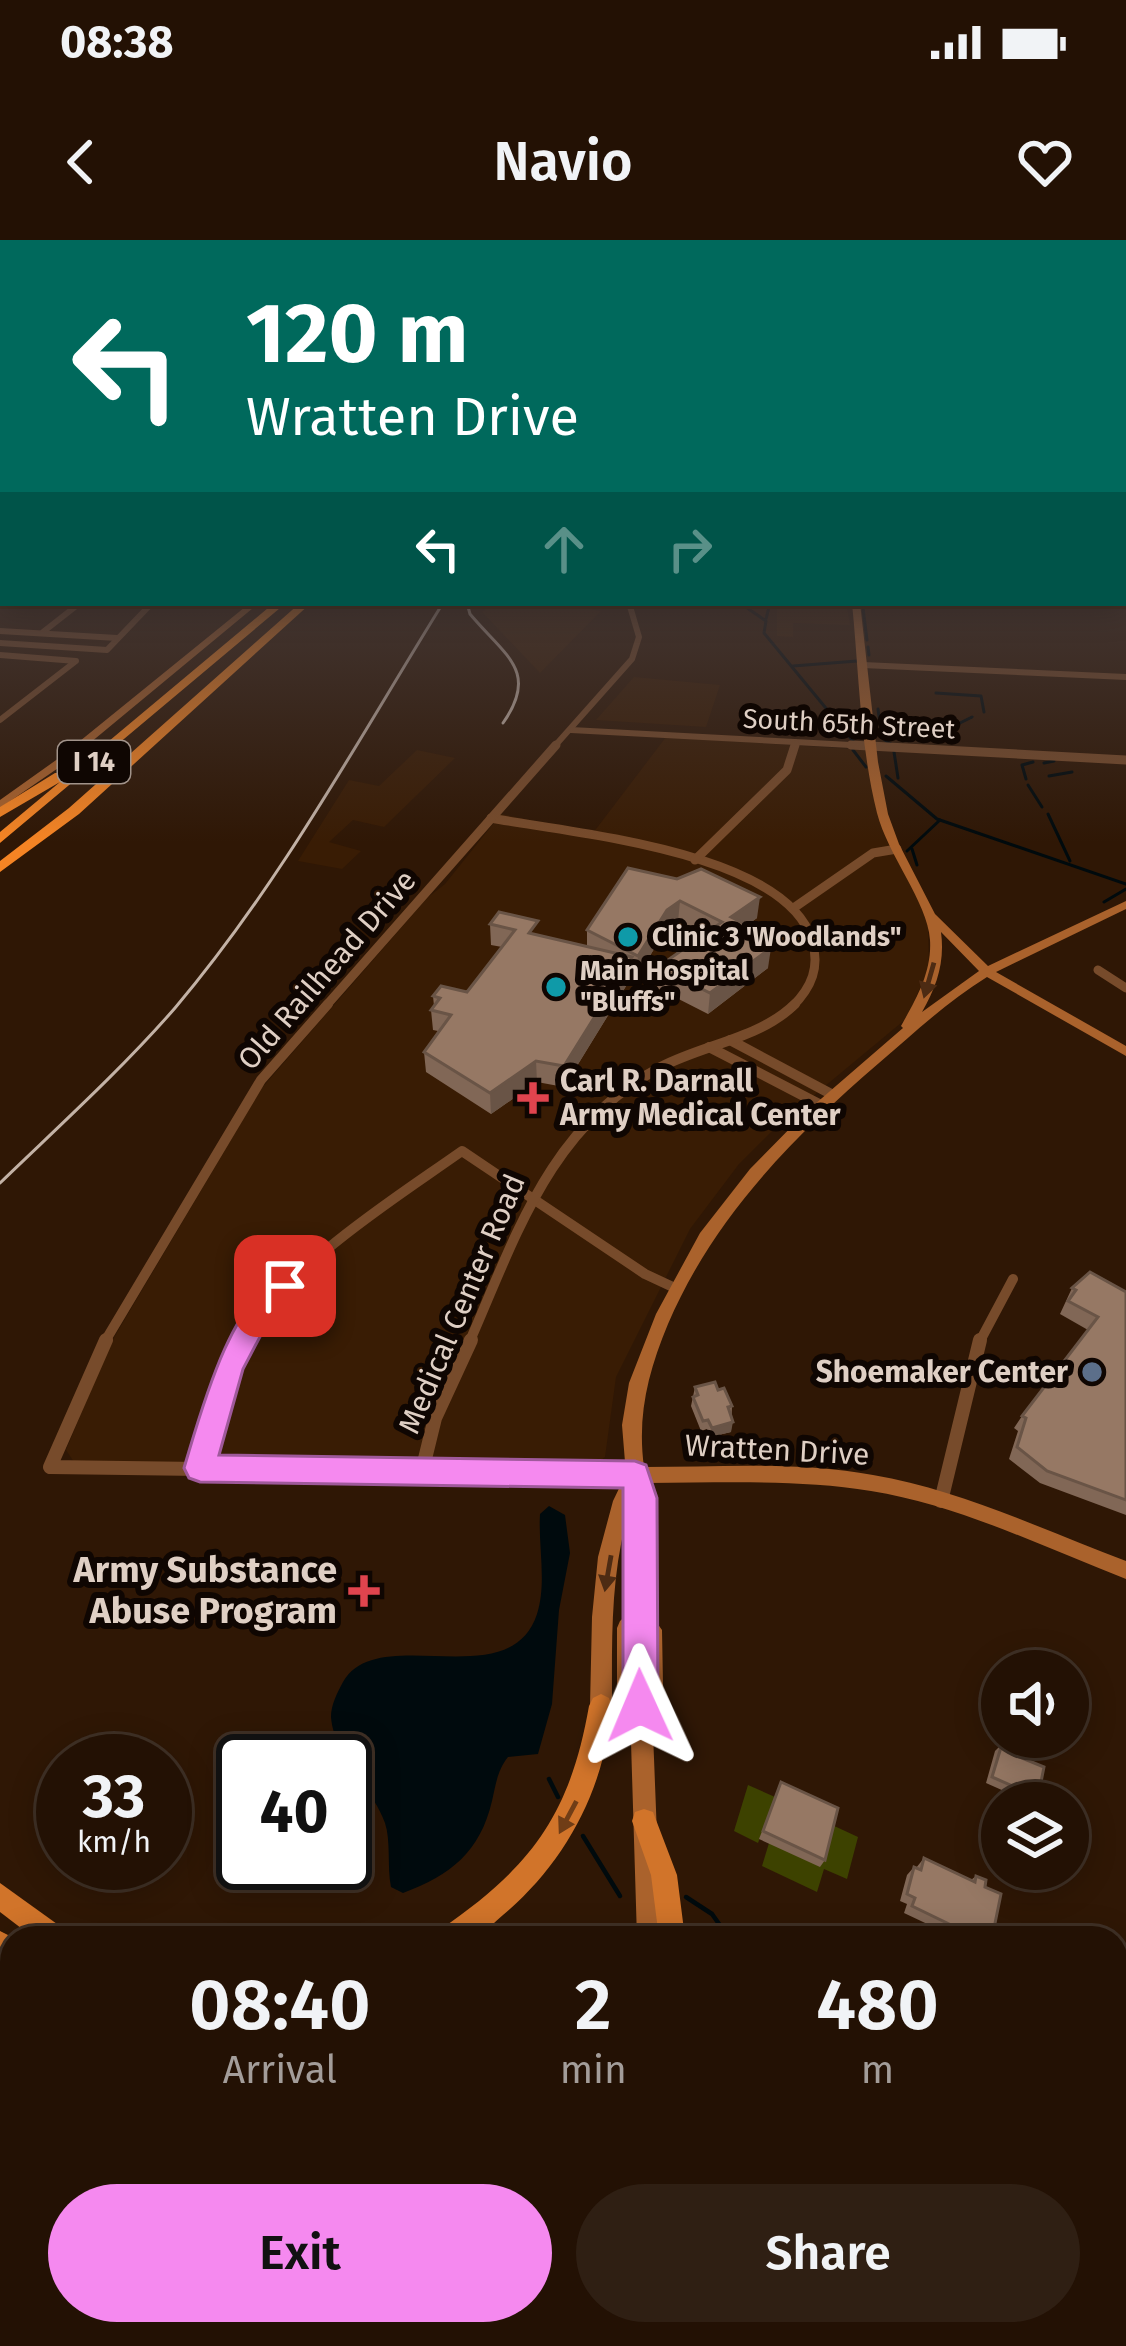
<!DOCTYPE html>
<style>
body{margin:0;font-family:"Fira Sans",sans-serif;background:#2f1f13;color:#f1f3f6;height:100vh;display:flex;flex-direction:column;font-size:45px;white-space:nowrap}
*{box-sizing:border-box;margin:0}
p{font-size:39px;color:#a39d9a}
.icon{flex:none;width:66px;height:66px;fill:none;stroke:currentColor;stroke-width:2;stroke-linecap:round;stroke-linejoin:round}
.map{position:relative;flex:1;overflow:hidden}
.drawer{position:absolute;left:0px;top:1686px;width:1128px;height:420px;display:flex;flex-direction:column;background:#231104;border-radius:36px 36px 0 0;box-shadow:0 6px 30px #0003,0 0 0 3px #403126}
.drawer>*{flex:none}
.guide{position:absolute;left:0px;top:0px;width:1128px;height:366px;box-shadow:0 6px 30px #0003,0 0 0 3px #403126;background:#00695c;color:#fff;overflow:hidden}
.controls{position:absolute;left:981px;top:1410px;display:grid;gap:24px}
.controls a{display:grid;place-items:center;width:108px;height:108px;border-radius:50%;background:#231104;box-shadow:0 6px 30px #0003,0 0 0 3px #403126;font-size:60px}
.speed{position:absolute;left:36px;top:1494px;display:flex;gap:24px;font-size:60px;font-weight:700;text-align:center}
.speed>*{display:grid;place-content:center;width:156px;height:156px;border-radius:50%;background:#231104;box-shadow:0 6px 30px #0003,0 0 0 3px #403126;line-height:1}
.speed small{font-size:30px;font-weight:400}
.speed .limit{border:6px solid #111;border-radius:18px;background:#fff;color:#111}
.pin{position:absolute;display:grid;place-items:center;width:102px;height:102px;color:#fff;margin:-51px;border-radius:24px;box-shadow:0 6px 18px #0006}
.me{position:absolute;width:132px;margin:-66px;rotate:359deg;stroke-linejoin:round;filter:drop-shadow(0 0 9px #0008)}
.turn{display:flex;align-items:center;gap:42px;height:252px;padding:0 48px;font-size:54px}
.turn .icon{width:156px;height:156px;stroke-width:2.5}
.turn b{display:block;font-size:84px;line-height:102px}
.lanes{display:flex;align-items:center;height:114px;padding:0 48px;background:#0003;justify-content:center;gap:60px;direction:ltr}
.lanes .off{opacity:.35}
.eta{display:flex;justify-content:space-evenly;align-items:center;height:204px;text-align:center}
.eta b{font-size:72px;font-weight:600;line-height:84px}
.action{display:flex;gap:24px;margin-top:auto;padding:24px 48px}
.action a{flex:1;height:138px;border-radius:72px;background:#f589ef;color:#111;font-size:48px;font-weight:600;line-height:138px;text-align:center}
.action a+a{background:#2f1f13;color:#f1f3f6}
.status{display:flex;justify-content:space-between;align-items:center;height:84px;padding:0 60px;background:#231104;direction:ltr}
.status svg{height:33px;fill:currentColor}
header{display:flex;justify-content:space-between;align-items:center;height:156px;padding:0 48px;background:#231104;font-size:54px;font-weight:600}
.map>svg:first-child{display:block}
.built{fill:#391c04}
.green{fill:#3d4200}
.water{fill:#000a0d}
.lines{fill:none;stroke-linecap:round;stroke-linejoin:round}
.stream-far1{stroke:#000a0d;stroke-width:3}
.stream{stroke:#000a0d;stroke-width:4.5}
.street-far3{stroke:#774b2b;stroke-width:6}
.street-far2{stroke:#774b2b;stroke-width:9}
.street-far1{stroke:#774b2b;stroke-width:10}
.street{stroke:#774b2b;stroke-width:14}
.secondary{fill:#aa622c;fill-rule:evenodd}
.primary{fill:#d1742a;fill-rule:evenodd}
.highway{fill:#f58424;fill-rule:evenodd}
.rail{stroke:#c3b2a6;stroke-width:3}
.wall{fill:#816756}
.shaded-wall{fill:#695446}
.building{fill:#967864;stroke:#695446;stroke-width:3}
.oneway{fill:#4d2b13}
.oneway2{fill:#703d16}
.route{fill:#f589ef;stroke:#9f599b;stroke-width:3}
.culture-dot{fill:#0f9aa8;stroke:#0f0602;stroke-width:4.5}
.health-dot{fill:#e0444e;stroke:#0f0602;stroke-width:4.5}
.service-dot{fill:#5c6f8a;stroke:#0f0602;stroke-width:4.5}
.labels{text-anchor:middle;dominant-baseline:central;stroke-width:12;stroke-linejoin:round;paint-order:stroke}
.far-street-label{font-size:27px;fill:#dfcfc4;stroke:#0f0602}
.shield{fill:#0f0602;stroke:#a1938a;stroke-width:3}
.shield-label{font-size:27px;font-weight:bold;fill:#dfcfc4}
.far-poi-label{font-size:27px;font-weight:bold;fill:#dfcfc4;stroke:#0f0602;text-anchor:start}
.street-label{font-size:30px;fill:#dfcfc4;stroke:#0f0602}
.poi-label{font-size:30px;font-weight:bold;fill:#dfcfc4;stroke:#0f0602;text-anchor:start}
.near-poi-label{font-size:36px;font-weight:bold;fill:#dfcfc4;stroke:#0f0602;text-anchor:end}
</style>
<div class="status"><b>08:38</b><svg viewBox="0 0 49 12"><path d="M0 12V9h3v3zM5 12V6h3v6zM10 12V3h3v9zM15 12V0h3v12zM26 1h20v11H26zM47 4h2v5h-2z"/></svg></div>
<header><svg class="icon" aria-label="back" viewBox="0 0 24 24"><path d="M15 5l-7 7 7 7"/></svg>Navio<svg class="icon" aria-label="heart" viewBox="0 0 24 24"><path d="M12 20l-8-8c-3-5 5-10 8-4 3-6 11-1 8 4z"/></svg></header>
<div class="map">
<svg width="1126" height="2106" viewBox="0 0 1126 2106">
<rect width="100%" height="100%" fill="#2f1705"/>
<g class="built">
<path d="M493,363H552L601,371L540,433L482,372Z"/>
<path d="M777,363L847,367L850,385L793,383V397L777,396Z"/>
<path d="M634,437L720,445L706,487L596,480Z"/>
<path d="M666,497L868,510L886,599L915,650L928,686L929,727L907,778L777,886L739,924L690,989L616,1137L605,1217L592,1227L74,1222L66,1210L109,1106L261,849L427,658L445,644L501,574L593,593Z"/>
<path d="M417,510L455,518L384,587L353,580L329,602L361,611L342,629L298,621L349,540L379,546Z"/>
</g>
<g class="green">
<path d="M748,1545L775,1557L758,1603L734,1591Z"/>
<path d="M830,1584L858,1597L847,1639L824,1629L817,1652L762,1626L769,1603Z"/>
</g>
<path class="water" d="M549,1266L565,1275L570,1313L559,1370L552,1464L538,1514L508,1517C497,1531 496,1544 492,1561C480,1612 451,1635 403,1653L391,1647C387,1627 391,1601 385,1583C372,1547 334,1516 331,1477C331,1465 337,1453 343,1442C378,1381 510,1457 537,1374C547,1343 538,1306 540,1274Z"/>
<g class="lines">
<g class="stream-far1">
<path d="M740,363L766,381L764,393L853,501"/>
<path d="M863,368L867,400"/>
<path d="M766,379L770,363"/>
<path d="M868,407L869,415"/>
<path d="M793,426L857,421"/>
<path d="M936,453L981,456L984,472"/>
<path d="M878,469L882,498L891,504"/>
<path d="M954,486L972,477"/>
<path d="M853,510L866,527"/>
<path d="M894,512L898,538"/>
<path d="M1044,523L1054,521"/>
<path d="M886,536L937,579L1126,644"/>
<path d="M1049,536L1072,532"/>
<path d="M1026,539L1022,525L1033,522"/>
<path d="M1028,545L1042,567"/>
<path d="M1048,574L1070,621"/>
<path d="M912,609L917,625"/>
<path d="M907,611L940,580"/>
<path d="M1104,662L1126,649"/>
</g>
<g class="stream">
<path d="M549,1539L558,1557"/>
<path d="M583,1596L620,1656"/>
<path d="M686,1657L712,1674L729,1698"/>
<path d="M857,2094L860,2106"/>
</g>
<g class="street-far3">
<path d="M0,391L117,398"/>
<path d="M43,392L80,363"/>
<path d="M0,403L107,410L152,363"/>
<path d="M0,415L76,421L0,480"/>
<path d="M863,425L1126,437"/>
<path d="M571,490L907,508"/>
<path d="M553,508L632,419L639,397L629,363"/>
<path d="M795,508V502"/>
</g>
<g class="street-far2">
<path d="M851,505L1126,520"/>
<path d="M491,578C570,593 785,611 812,700C820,727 812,747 792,767"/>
<path d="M695,620L787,530L795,505"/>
<path d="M795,667L873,613L897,609"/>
<path d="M1098,730L1126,748"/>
<path d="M325,767L556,505"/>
</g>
<g class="street-far1">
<path d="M730,800L833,855"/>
<path d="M709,807L821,865"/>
<path d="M104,1103L261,840L328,764"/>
<path d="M241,1103C297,1019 381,968 462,911L645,1034L675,1048"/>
<path d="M469,1103C516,996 550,885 661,827C705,804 759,799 795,764"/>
<path d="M979,1103L1013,1039"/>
</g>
<g class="street">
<path d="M106,1100L50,1227L635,1235"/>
<path d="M200,1228L221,1150L243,1100"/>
<path d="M422,1231L435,1178L471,1100"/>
<path d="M941,1261L980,1100"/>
</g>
<g class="secondary">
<path d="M250,363H259L67,522L0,568V560L59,518Z"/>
<path d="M852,363H860L878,522L888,574L899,604L935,674L988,726L1126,661V669L996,732L1126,806V816L987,737C948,761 914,793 879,823C792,898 714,977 668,1084C648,1132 637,1176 644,1227C720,1227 798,1221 873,1235C961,1250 1043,1290 1126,1321V1339C1043,1307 959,1265 871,1251C797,1239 721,1243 647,1243L650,1259V1373L662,1390L663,1446L652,1467L661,1698H637L630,1469L617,1446V1388L620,1381L630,1372L632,1262C610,1328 612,1396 612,1466L609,1474L601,1477L593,1474L590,1466L592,1377L598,1317L613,1261L626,1234L622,1185L629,1143L656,1074L700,993L750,929L807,871L903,788L901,786C916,759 932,732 930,700C927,661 888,616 877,573C860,505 859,433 852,363ZM941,692L979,731L922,772C937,746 945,722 941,692Z"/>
<path d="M612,2094H642L637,2106H607Z"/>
</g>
<g class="primary">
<path d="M601,1454L609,1458C614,1470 610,1481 608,1494C596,1565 558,1629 503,1675C495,1682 484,1693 474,1697C464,1701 448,1698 437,1698L441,1689C531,1627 570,1575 589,1466L593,1458Z"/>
<path d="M644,1569L653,1572L677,1635L685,1698H659L651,1635L632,1581L635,1572Z"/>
<path d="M0,1643L64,1689L68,1698H34L0,1672Z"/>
<path d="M0,1691L14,1698H12V1725L0,1720Z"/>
<path d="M0,1789L12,1795V1827L0,1821Z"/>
<path d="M0,1832L12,1839V1876L0,1869Z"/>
<path d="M22,2094H54L50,2106H18Z"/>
<path d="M270,2094H307L313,2106H276Z"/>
<path d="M420,2094H457L463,2106H426Z"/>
<path d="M706,2094H738L740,2106H708Z"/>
</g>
<g class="highway">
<path d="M274,363H286L0,603V592L60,542L0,577V567L55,533H65L66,537Z"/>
<path d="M300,363H311L79,574L0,632V621L69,568Z"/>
</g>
<g class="rail">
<path d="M467,363L470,374C504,415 540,431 503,483"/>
<path d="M0,943C59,886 121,830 175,768C280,644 358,500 443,363"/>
</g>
</g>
<g class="wall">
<path d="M628,628L757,678L747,685L745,695L768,728L708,774L657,748L658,727L704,695L678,682L665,691L637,737L631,734V738L564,847L537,842L491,874L426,832L424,812L438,791L433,790L431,770L434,766L433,756L467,752L502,707L491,705L490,684L587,706V690Z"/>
<path d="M1072,1048L1126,1052V1275L1040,1243L1009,1219L1018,1191L1014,1188L1022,1176L1088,1090L1060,1074Z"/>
<path d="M695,1147L718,1150L732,1166L731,1192L710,1197L707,1189L701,1191L691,1166Z"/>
<path d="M1002,1504L1012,1514L1038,1557L1031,1563L986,1543L995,1511Z"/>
<path d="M781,1542L825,1620L820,1627L759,1599Z"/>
<path d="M924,1618L971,1640L976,1636L985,1647L992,1698H957L904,1673L907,1664L900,1661L907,1635L914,1627L916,1628Z"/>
</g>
<g class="shaded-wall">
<path d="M760,657L757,678L729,698L731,677Z"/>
<path d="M680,661L678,682L665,691L637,737L638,716L667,670Z"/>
<path d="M771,708L768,728L708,774L710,753Z"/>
<path d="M632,717L631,738L564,847V826Z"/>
<path d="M536,821L537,842L491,874L490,853Z"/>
<path d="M733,1182L731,1192L710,1197L712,1188Z"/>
</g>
<g class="building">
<path d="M628,628L677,639L701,629L760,657L731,677L747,685L739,693L771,708L710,753L658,727L722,682L680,661L667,670L638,716L587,690Z"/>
<path d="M499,672L538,681L529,693L632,717L564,826L536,821L490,853L424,812L451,775L431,770L440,758L433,756L441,746L467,752L515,690L490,684Z"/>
<path d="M1090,1032L1126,1052V1260L1047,1231L1017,1207L1026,1178L1022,1176L1098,1077L1068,1061L1076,1050L1072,1048Z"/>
<path d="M715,1142L718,1150L724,1148L732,1166L728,1167L733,1182L712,1188L708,1180L703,1181L693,1157L698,1155L695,1147Z"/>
<path d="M1002,1504L1013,1508L1012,1514L1044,1527L1038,1557L992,1537Z"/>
<path d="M781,1542L838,1568L825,1620L763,1591Z"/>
<path d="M924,1618L975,1642L976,1636L986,1640L985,1647L1001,1654L992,1698H978L912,1666L915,1658L907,1654L914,1627L921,1630Z"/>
</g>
<defs><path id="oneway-solid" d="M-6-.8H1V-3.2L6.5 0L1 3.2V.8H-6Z" transform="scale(3)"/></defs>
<g class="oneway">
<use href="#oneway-solid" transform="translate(929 740) rotate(106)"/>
<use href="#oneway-solid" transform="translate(608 1333) rotate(100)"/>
</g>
<use class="oneway2" href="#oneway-solid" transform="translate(568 1577) rotate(118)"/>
<linearGradient id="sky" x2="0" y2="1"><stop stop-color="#1a0d03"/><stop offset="0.51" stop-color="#473c3b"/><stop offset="1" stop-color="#473c3b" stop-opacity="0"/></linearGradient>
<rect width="1126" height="602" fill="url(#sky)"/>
<path class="route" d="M285,1036L298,1046L263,1091L243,1129L219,1215L635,1221L646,1225L657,1258L658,1466L653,1478L640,1483L628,1478L623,1466V1248L200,1242L189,1238L184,1228C199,1179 231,1053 285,1036Z"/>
<g class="culture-dot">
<circle cx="628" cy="697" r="12"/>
<circle cx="556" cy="747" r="12"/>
</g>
<g class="health-dot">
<path d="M527 840h12v12h12v12h-12v12h-12v-12h-12v-12h12z"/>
<path d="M358 1333h12v12h12v12h-12v12h-12v-12h-12v-12h12z"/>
</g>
<circle class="service-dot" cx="1092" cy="1132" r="12"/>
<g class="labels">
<g class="far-street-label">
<text transform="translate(849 484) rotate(3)">South 65th Street</text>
</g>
<rect class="shield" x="58" y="501" width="72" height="42" rx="9"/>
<g class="shield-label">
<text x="94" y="522">I 14</text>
</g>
<g class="far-poi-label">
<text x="652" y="697">Clinic 3 'Woodlands"</text>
<text x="580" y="731">Main Hospital<tspan x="580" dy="31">"Bluffs"</tspan></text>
</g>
<g class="street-label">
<text transform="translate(327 730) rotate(-49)">Old Railhead Drive</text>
<text transform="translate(462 1064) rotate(-67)">Medical Center Road</text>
<text transform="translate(777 1210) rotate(3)">Wratten Drive</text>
</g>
<g class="poi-label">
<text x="560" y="841">Carl R. Darnall<tspan x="560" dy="34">Army Medical Center</tspan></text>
<text x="1068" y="1132" text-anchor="end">Shoemaker Center</text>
</g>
<g class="near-poi-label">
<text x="337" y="1330">Army Substance<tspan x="337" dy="41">Abuse Program</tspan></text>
</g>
</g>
</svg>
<div class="controls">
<a><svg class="icon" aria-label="sound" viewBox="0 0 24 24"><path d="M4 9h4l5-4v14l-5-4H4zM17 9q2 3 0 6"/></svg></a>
<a><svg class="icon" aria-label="layers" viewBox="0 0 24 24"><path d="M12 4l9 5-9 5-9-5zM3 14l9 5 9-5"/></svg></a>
</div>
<div class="speed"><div>33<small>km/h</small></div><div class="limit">40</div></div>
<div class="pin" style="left:285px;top:1046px;background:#d93025"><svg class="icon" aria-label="arrive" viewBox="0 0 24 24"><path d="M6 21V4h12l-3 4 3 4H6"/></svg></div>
<svg class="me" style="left:640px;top:1466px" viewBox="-20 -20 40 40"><path d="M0-17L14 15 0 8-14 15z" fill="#f589ef" stroke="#fff" stroke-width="4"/></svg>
<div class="guide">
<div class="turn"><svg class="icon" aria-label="left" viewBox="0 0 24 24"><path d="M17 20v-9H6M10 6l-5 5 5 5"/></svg><div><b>120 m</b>Wratten Drive</div></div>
<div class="lanes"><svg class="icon" aria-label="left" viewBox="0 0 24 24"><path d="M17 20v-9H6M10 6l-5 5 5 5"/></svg><svg class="icon off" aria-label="ahead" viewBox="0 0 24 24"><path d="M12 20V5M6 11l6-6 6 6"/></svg><svg class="icon off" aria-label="right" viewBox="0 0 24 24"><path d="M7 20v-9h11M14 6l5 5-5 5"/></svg></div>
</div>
<section class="drawer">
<div class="eta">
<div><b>08:40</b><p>Arrival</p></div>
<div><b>2</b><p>min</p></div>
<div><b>480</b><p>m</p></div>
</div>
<div class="action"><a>Exit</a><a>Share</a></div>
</section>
</div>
